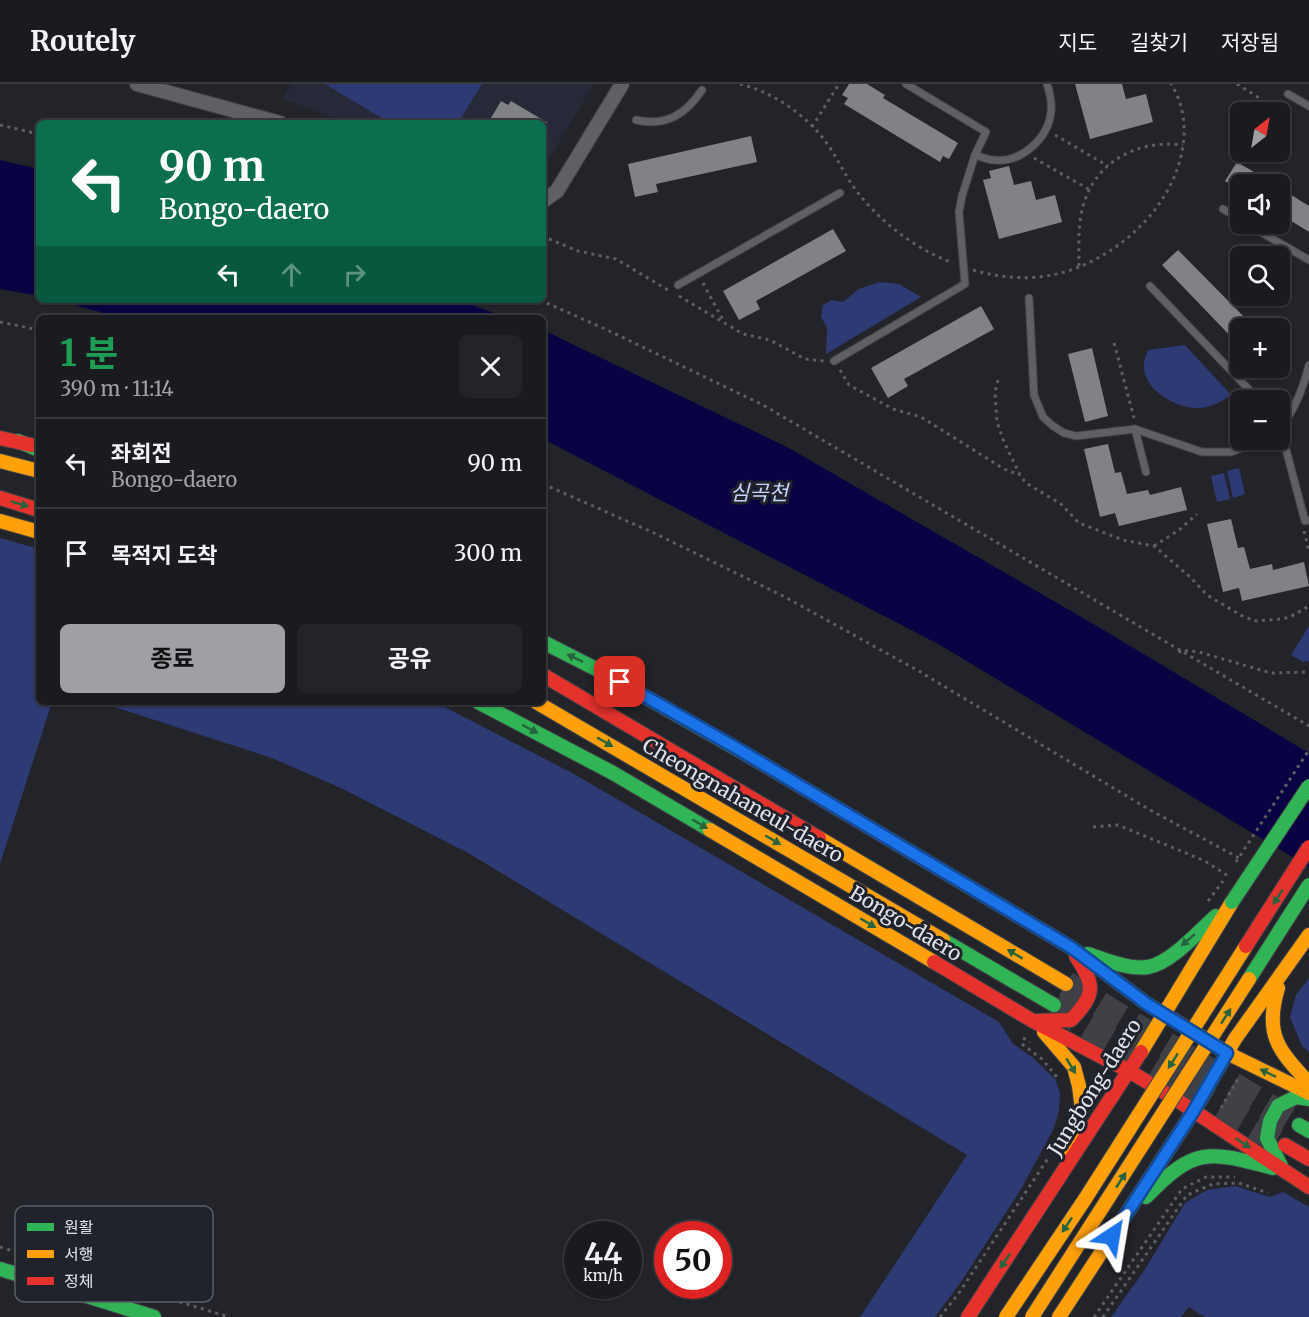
<!DOCTYPE html>
<html lang="ko">
<meta charset="utf-8">
<style>
body{margin:0;font-family:Merriweather,"Noto Sans KR",serif;background:#232428;color:#f1f3f6;height:100vh;display:flex;flex-direction:column;font-size:22px;white-space:nowrap}
*{box-sizing:border-box;margin:0}
p{font-size:20px;color:#9fa1a4}
.icon{flex:none;width:33px;height:33px;fill:none;stroke:currentColor;stroke-width:2;stroke-linecap:round;stroke-linejoin:round}
.map{position:relative;flex:1;overflow:hidden}
.side{position:absolute;left:36px;top:231px;width:510px;height:390px;display:flex;flex-direction:column;background:#1a1b1f;border-radius:9px;box-shadow:0 2px 4px #0004,0 0 0 2px #38393d}
.side>*{flex:none}
.hud{position:absolute;left:36px;top:36px;width:510px;height:183px;border-radius:9px;box-shadow:0 2px 4px #0004,0 0 0 2px #38393d;background:#0b6e4f;color:#fff;overflow:hidden}
.needle{width:39px;rotate:31deg}
.tools{position:absolute;left:1230px;top:18px;display:grid;gap:12px}
.tools a{display:grid;place-items:center;width:60px;height:60px;border-radius:9px;background:#1a1b1f;box-shadow:0 2px 4px #0004,0 0 0 2px #38393d;font-size:30px}
.speed{position:absolute;left:564px;top:1137px;display:flex;gap:12px;font-size:30px;font-weight:700;text-align:center}
.speed>*{display:grid;place-content:center;width:78px;height:78px;border-radius:50%;background:#1a1b1f;box-shadow:0 2px 4px #0004,0 0 0 2px #38393d;line-height:1}
.speed small{font-size:15px;font-weight:400}
.speed .limit{border:9px solid #d22;background:#fff;color:#111}
.pin{position:absolute;display:grid;place-items:center;width:51px;height:51px;color:#fff;margin:-26px;border-radius:12px;box-shadow:0 3px 9px #0006}
.me{position:absolute;width:66px;margin:-33px;rotate:33deg;stroke-linejoin:round;filter:drop-shadow(0 0 4px #0008)}
.turn{display:flex;align-items:center;gap:21px;height:126px;padding:0 24px;font-size:27px}
.turn .icon{width:78px;height:78px;stroke-width:2.5}
.turn b{display:block;font-size:42px;line-height:51px}
.lanes{display:flex;align-items:center;height:57px;padding:0 24px;background:#0003;justify-content:center;gap:30px;direction:ltr}
.lanes .off{opacity:.35}
.round{display:grid;place-items:center;flex:none;width:63px;height:63px;border-radius:9px;background:#232428}
.overview{display:flex;align-items:center;justify-content:space-between;height:102px;padding:0 24px}
h1{font-size:36px;font-weight:700;line-height:45px;color:#1e9e55}
.button{display:flex;gap:12px;margin-top:auto;padding:12px 24px}
.button a{flex:1;height:69px;border-radius:9px;background:#9ea0a6;color:#111;font-size:24px;font-weight:700;line-height:69px;text-align:center}
.button a+a{background:#232428;color:#f1f3f6}
ul{padding:0;list-style:none}
li{display:flex;align-items:center;gap:18px;height:90px;padding:0 24px;border-top:2px solid #38393d}
li div{flex:1}
li b{display:block;font-size:22px}
li em{font-style:normal}
header{display:flex;align-items:center;gap:36px;box-sizing:border-box;height:84px;padding:0 30px;background:#1a1b1f;border-bottom:2px solid #38393d}
header strong{font-size:28px}
nav{display:flex;gap:33px;margin-inline-start:auto;font-size:21px}
.map>svg:first-child{display:block}
.built{fill:#262a38}
.green{fill:#2e3a74}
.water{fill:#0a0343}
.building{fill:#808286}
.lines{fill:none;stroke-linecap:round;stroke-linejoin:round}
.highway-tunnel{stroke:#404146;stroke-width:26;stroke-dasharray:26 13;stroke-linecap:butt}
.lane-casing{stroke:#3f4145;stroke-width:9}
.street-casing{stroke:#3f4145;stroke-width:16}
.fast-casing{stroke:#3f4145;stroke-width:16}
.slow-casing{stroke:#3f4145;stroke-width:16}
.jam-casing{stroke:#3f4145;stroke-width:16}
.path{stroke:#5e5f63;stroke-width:3;stroke-dasharray:3 4.5;stroke-linecap:butt}
.lane{stroke:#5f6064;stroke-width:7}
.street{stroke:#5f6064;stroke-width:14}
.fast{stroke:#30b455;stroke-width:14}
.slow{stroke:#ff9f0a;stroke-width:14}
.jam{stroke:#e5322d;stroke-width:14}
.fast-bridge-casing{stroke:#3f4145;stroke-width:16;stroke-linecap:butt}
.slow-bridge-casing{stroke:#3f4145;stroke-width:16;stroke-linecap:butt}
.jam-bridge-casing{stroke:#3f4145;stroke-width:16;stroke-linecap:butt}
.path-bridge{stroke:#5e5f63;stroke-width:3;stroke-dasharray:3 4.5;stroke-linecap:butt}
.fast-bridge{stroke:#30b455;stroke-width:14}
.slow-bridge{stroke:#ff9f0a;stroke-width:14}
.jam-bridge{stroke:#e5322d;stroke-width:14}
.oneway{fill:#27643e}
.route-casing{stroke:#114b97;stroke-width:15}
.route{stroke:#1a73e8;stroke-width:10}
.labels{text-anchor:middle;dominant-baseline:central;stroke-width:6;stroke-linejoin:round;paint-order:stroke}
.street-label{font-size:20px;fill:#e1e3e9;stroke:#20232c}
.water-label{font-size:21px;font-style:italic;fill:#c7d4fe;stroke:#20232c}
.key{fill:#20232c;stroke:#5a5d65;stroke-width:1.5}
.key-label{font-size:16px;fill:#e1e3e9}
</style>
<header>
<strong>Routely</strong>
<nav><a>지도</a><a>길찾기</a><a>저장됨</a></nav>
</header>
<div class="map">
<svg width="1309" height="1233" viewBox="0 0 1309 1233">
<rect width="100%" height="100%" fill="#232429"/>
<path class="built" d="M291,0H594L543,85V39H350L282,15Z"/>
<g class="green">
<path d="M325,0H482L458,39H390Z"/>
<path d="M880,198L899,200L921,213L826,270L827,243L821,233L823,221L832,216L843,218L859,205Z"/>
<path d="M1185,261L1231,311C1221,318 1210,324 1197,324C1175,324 1141,305 1144,279C1144,275 1147,270 1148,266Z"/>
<path d="M1239,384L1245,410L1233,414L1227,387Z"/>
<path d="M1224,389L1230,415L1217,418L1211,392Z"/>
<path d="M0,454L39,465V618H52L0,780Z"/>
<path d="M1309,542V577L1303,578L1291,571Z"/>
<path d="M99,618H435L574,690L999,938L1013,960L1032,973L1055,995L1060,1009L1059,1026L1054,1044L1021,1105L961,1198L935,1233H860L967,1071L470,770L343,705L272,674Z"/>
<path d="M1309,894V968L1302,962L1290,933L1296,911Z"/>
<path d="M1235,1102L1270,1113L1283,1108L1309,1123V1233H1205L1189,1223L1181,1233H1111L1144,1187L1185,1119L1207,1106Z"/>
</g>
<g class="water">
<path d="M0,76L39,85V212L0,205Z"/>
<path d="M57,216H458L508,234H121Z"/>
<path d="M543,246L787,363L1085,535L1309,669V783L940,561L543,355Z"/>
</g>
<g class="building">
<path d="M849,0H867L885,11L883,14L958,59L949,75L943,72L940,78L844,20L848,14L842,11Z"/>
<path d="M1075,0H1122L1126,15L1146,10L1153,38L1090,55Z"/>
<path d="M501,17L508,21L511,17L548,39H488Z"/>
<path d="M751,52L757,78L656,100L658,108L635,113L628,80Z"/>
<path d="M1237,78L1274,100H1240V106L1225,97Z"/>
<path d="M1009,82L1014,101L1031,97L1036,116L1055,111L1062,138L999,155L983,96L991,94L989,87Z"/>
<path d="M1280,104L1309,122V148L1280,130Z"/>
<path d="M833,145L846,167L756,217L760,225L739,236L723,207Z"/>
<path d="M1178,166L1255,244H1240V262L1162,181Z"/>
<path d="M981,222L994,245L904,295L908,302L888,314L871,284Z"/>
<path d="M1092,264L1108,332L1085,338L1068,270Z"/>
<path d="M1108,360L1115,389L1121,388L1127,410L1148,406L1150,411L1181,403L1187,426L1119,442L1115,429L1100,433L1084,365Z"/>
<path d="M1231,435L1238,464L1244,463L1250,485L1272,480L1273,486L1304,478L1309,502L1242,517L1239,504L1223,508L1207,440Z"/>
</g>
<g class="lines">
<g class="highway-tunnel">
<path d="M1066,900L1299,1041"/>
<path d="M1054,922L1285,1061"/>
</g>
<defs>
<g id="lane">
<path d="M906,0L986,48L975,71"/>
<path d="M1288,10L1309,22"/>
<path d="M636,36C666,43 686,30 702,6"/>
<path d="M1223,125L1240,135"/>
<path d="M1247,140L1309,176"/>
<path d="M678,201L840,109"/>
<path d="M1150,202L1259,316"/>
<path d="M1029,214L1034,311L1043,333L1053,342L1064,349L1076,352L1135,345L1202,368H1231L1263,356"/>
<path d="M834,277L965,200L959,128L962,112L975,71C981,73 988,76 994,76C1021,79 1048,55 1051,28C1052,19 1050,9 1047,0"/>
<path d="M1280,343L1305,437L1309,436"/>
<path d="M1280,344C1295,326 1303,305 1309,281"/>
<path d="M1135,345L1146,388"/>
</g>
<g id="street">
<path d="M137,0L280,39"/>
<path d="M543,117L557,107L622,0"/>
</g>
<g id="fast">
<path d="M18,357L39,366"/>
<path d="M543,558L600,587L751,673"/>
<path d="M478,618L613,689L710,746"/>
<path d="M943,856L1054,921"/>
<path d="M1088,870C1106,876 1129,886 1148,883C1171,879 1199,847 1216,832"/>
<path d="M1299,1041L1309,1047"/>
<path d="M1281,1082L1267,1054L1270,1037L1278,1022L1296,1013L1309,1015"/>
<path d="M1146,1113C1195,1062 1209,1067 1273,1084"/>
<path d="M0,1185L154,1233"/>
</g>
<g id="slow">
<path d="M0,377L39,387"/>
<path d="M0,437L39,448"/>
<path d="M536,618L943,856"/>
<path d="M710,746L934,878"/>
<path d="M819,754L1066,900"/>
<path d="M1278,904C1264,950 1278,966 1309,999"/>
<path d="M1192,947L1227,969L1309,1009"/>
<path d="M1044,948L1074,983L1079,1002L1082,1025L1066,1071"/>
<path d="M1141,968L1232,818"/>
<path d="M1059,1233L1193,1028L1235,955L1309,851"/>
</g>
<g id="jam">
<path d="M0,354L31,361"/>
<path d="M0,414L39,426"/>
<path d="M543,591L819,754"/>
<path d="M751,673L1072,864L1147,920L1192,947"/>
<path d="M934,878L1033,937L1129,987L1177,1016L1309,1103"/>
<path d="M1036,937L1071,936C1097,909 1094,901 1076,872"/>
<path d="M1285,1061L1309,1075"/>
<path d="M968,1233L1141,968"/>
</g>
</defs>
<use href="#lane" class="lane-casing"/>
<use href="#street" class="street-casing"/>
<use href="#fast" class="fast-casing"/>
<use href="#slow" class="slow-casing"/>
<use href="#jam" class="jam-casing"/>
<g class="path">
<path d="M740,0C773,8 806,31 826,58C837,73 844,90 855,105C879,137 915,165 953,179"/>
<path d="M1237,0L1261,15"/>
<path d="M0,41L39,50"/>
<path d="M812,43L839,0"/>
<path d="M1055,51L1108,82"/>
<path d="M1034,74L1090,106"/>
<path d="M549,155L578,167L616,175L668,206"/>
<path d="M543,167L547,160"/>
<path d="M1079,182C1079,166 1078,148 1081,131C1090,80 1135,55 1183,61"/>
<path d="M973,186C1005,195 1036,197 1068,187C1126,168 1180,115 1184,52C1185,35 1181,15 1171,0"/>
<path d="M703,199L724,238"/>
<path d="M679,212L743,250L770,256L805,275L824,277"/>
<path d="M540,216L605,245L763,321L1309,642"/>
<path d="M0,238L39,246"/>
<path d="M1114,259L1134,334"/>
<path d="M840,286L849,301L893,325L921,333L1004,385L1020,391"/>
<path d="M998,296L995,308L997,338L1004,358L1020,391L1026,399L1061,420L1079,439L1123,456L1154,462L1190,493L1207,511L1244,533L1257,537L1281,535L1290,533L1309,522"/>
<path d="M543,400L654,449L785,513L917,586L1150,726L1241,775"/>
<path d="M1304,447L1309,467"/>
<path d="M1154,462L1179,446L1197,430"/>
<path d="M1179,569L1181,566L1199,568L1271,589L1309,588"/>
<path d="M1093,743L1118,741L1205,777L1228,792"/>
<path d="M1208,817L1223,797"/>
<path d="M1023,954L1030,958"/>
<path d="M1022,960L1042,975L1057,993"/>
<path d="M1221,1024L1239,993"/>
<path d="M0,1163L229,1233"/>
<path d="M940,1233L959,1209L1049,1073"/>
<path d="M1094,1233L1182,1105L1206,1093H1235"/>
<path d="M1103,1233L1187,1111L1213,1100L1239,1099L1268,1109"/>
</g>
<use href="#lane" class="lane"/>
<use href="#street" class="street"/>
<use href="#fast" class="fast"/>
<use href="#slow" class="slow"/>
<use href="#jam" class="jam"/>
<defs>
<g id="fast-bridge">
<path d="M1232,818L1309,702"/>
<path d="M1249,895L1309,801"/>
</g>
<g id="slow-bridge">
<path d="M1006,1233L1085,1115L1246,862"/>
<path d="M1032,1233L1249,895"/>
</g>
<path id="jam-bridge" d="M1246,862L1309,763"/>
</defs>
<use href="#fast-bridge" class="fast-bridge-casing"/>
<use href="#slow-bridge" class="slow-bridge-casing"/>
<use href="#jam-bridge" class="jam-bridge-casing"/>
<path class="path-bridge" d="M1236,778L1309,666"/>
<use href="#fast-bridge" class="fast-bridge"/>
<use href="#slow-bridge" class="slow-bridge"/>
<use href="#jam-bridge" class="jam-bridge"/>
</g>
<defs><path id="oneway-solid" d="M-6-.8H1V-3.2L6.5 0L1 3.2V.8H-6Z" transform="scale(1.5)"/></defs>
<g class="oneway">
<use href="#oneway-solid" transform="translate(20 420) rotate(16)"/>
<use href="#oneway-solid" transform="translate(575 574) rotate(-154)"/>
<use href="#oneway-solid" transform="translate(530 645) rotate(28)"/>
<use href="#oneway-solid" transform="translate(605 658) rotate(30)"/>
<use href="#oneway-solid" transform="translate(700 740) rotate(31)"/>
<use href="#oneway-solid" transform="translate(773 756) rotate(30)"/>
<use href="#oneway-solid" transform="translate(1278 813) rotate(123)"/>
<use href="#oneway-solid" transform="translate(868 839) rotate(31)"/>
<use href="#oneway-solid" transform="translate(1188 856) rotate(139)"/>
<use href="#oneway-solid" transform="translate(1015 870) rotate(-149)"/>
<use href="#oneway-solid" transform="translate(1226 932) rotate(-57)"/>
<use href="#oneway-solid" transform="translate(1173 977) rotate(123)"/>
<use href="#oneway-solid" transform="translate(1071 982) rotate(59)"/>
<use href="#oneway-solid" transform="translate(1268 989) rotate(-154)"/>
<use href="#oneway-solid" transform="translate(1243 1059) rotate(32)"/>
<use href="#oneway-solid" transform="translate(1121 1096) rotate(-57)"/>
<use href="#oneway-solid" transform="translate(1067 1141) rotate(124)"/>
<use href="#oneway-solid" transform="translate(1005 1177) rotate(124)"/>
</g>
<g class="lines">
<defs>
<path id="route" d="M620,598L738,665L1072,864L1147,920L1227,969L1193,1028L1112,1152"/>
</defs>
<use href="#route" class="route-casing"/>
<use href="#route" class="route"/>
</g>
<g class="labels">
<g class="street-label">
<text transform="translate(743 716) rotate(30)">Cheongnahaneul-daero</text>
<text transform="translate(906 839) rotate(31)">Bongo-daero</text>
<text transform="translate(1094 1003) rotate(-58)">Jungbong-daero</text>
</g>
<g class="water-label">
<text x="759" y="408">심곡천</text>
</g>
</g>
<rect x="15" y="1122" width="198" height="96" rx="9" class="key"/>
<rect x="27" y="1139" width="27" height="8" fill="#30b455"/>
<rect x="27" y="1166" width="27" height="8" fill="#ff9f0a"/>
<rect x="27" y="1193" width="27" height="8" fill="#e5322d"/>
<g class="key-label">
<text x="64" y="1149">원활</text>
<text x="64" y="1176">서행</text>
<text x="64" y="1203">정체</text>
</g>
</svg>
<div class="tools">
<a><svg class="needle" viewBox="-14 -14 28 28"><path d="M0-13l5 13h-10z" fill="#e53935"/><path d="M0 13l5-13h-10z" fill="#9fa1a4"/></svg></a>
<a><svg class="icon" aria-label="sound" viewBox="0 0 24 24"><path d="M4 9h4l5-4v14l-5-4H4zM17 9q2 3 0 6"/></svg></a>
<a><svg class="icon" aria-label="search" viewBox="0 0 24 24"><circle cx="10" cy="10" r="6"/><path d="M15 15l6 6"/></svg></a>
<a>+</a>
<a>−</a>
</div>
<div class="speed"><div>44<small>km/h</small></div><div class="limit">50</div></div>
<div class="pin" style="left:620px;top:598px;background:#d93025"><svg class="icon" aria-label="arrive" viewBox="0 0 24 24"><path d="M6 21V4h12l-3 4 3 4H6"/></svg></div>
<svg class="me" style="left:1112px;top:1152px" viewBox="-20 -20 40 40"><path d="M0-17L14 15 0 8-14 15z" fill="#1a73e8" stroke="#fff" stroke-width="4"/></svg>
<div class="hud">
<div class="turn"><svg class="icon" aria-label="left" viewBox="0 0 24 24"><path d="M17 20v-9H6M10 6l-5 5 5 5"/></svg><div><b>90 m</b>Bongo-daero</div></div>
<div class="lanes"><svg class="icon" aria-label="left" viewBox="0 0 24 24"><path d="M17 20v-9H6M10 6l-5 5 5 5"/></svg><svg class="icon off" aria-label="ahead" viewBox="0 0 24 24"><path d="M12 20V5M6 11l6-6 6 6"/></svg><svg class="icon off" aria-label="right" viewBox="0 0 24 24"><path d="M7 20v-9h11M14 6l5 5-5 5"/></svg></div>
</div>
<section class="side">
<div class="overview"><div><h1>1 분</h1><p>390 m · 11:14</p></div><a class="round"><svg class="icon" aria-label="close" viewBox="0 0 24 24"><path d="M6 6l12 12M18 6L6 18"/></svg></a></div>
<ul>
<li><svg class="icon" aria-label="left" viewBox="0 0 24 24"><path d="M17 20v-9H6M10 6l-5 5 5 5"/></svg><div><b>좌회전</b><p>Bongo-daero</p></div><em>90 m</em></li>
<li><svg class="icon" aria-label="arrive" viewBox="0 0 24 24"><path d="M6 21V4h12l-3 4 3 4H6"/></svg><div><b>목적지 도착</b></div><em>300 m</em></li>
</ul>
<div class="button"><a>종료</a><a>공유</a></div>
</section>
</div>
